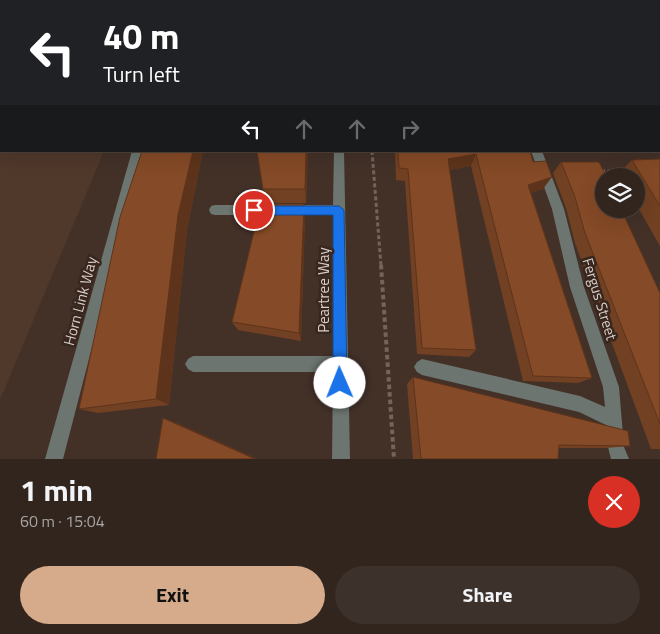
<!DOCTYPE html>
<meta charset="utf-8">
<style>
body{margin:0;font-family:"Titillium Web",sans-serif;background:#3d312b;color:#f1f3f6;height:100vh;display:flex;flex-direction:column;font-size:19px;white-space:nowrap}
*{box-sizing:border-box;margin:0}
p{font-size:16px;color:#a8a5a4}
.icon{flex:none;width:28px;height:28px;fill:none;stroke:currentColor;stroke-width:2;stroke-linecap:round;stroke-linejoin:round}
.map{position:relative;height:459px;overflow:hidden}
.side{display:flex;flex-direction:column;background:#32251e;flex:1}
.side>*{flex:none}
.hud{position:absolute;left:0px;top:0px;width:660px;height:152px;box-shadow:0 5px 20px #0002,0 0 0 1px #4d423c;background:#202124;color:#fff;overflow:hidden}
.buttons{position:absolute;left:595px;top:168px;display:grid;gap:10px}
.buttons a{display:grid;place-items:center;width:50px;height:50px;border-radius:50%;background:#32251e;box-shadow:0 5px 20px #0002,0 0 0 1px #4d423c;font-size:25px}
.pin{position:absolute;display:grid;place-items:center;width:42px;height:42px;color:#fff;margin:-21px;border:2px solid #fff;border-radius:50%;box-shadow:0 1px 5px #0007}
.me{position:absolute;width:55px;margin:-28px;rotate:359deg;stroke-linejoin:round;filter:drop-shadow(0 0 4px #0008)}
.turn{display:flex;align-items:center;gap:18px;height:105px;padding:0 20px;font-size:22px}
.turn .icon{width:65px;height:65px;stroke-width:2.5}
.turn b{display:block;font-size:35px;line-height:42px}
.lanes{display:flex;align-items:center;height:48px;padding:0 20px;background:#0003;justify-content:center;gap:25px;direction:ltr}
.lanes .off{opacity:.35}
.round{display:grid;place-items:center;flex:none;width:52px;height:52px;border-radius:26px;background:#3d312b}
.overview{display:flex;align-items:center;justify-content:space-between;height:85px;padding:0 20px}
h1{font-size:30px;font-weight:700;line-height:38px}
.cta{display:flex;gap:10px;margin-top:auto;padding:10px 20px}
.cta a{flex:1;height:58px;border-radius:30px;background:#d6ab8b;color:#111;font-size:20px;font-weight:700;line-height:58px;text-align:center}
.cta a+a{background:#3d312b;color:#f1f3f6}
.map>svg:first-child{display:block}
.built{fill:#50382b}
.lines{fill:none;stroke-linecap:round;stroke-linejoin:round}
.path-far1{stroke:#73635b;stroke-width:3;stroke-dasharray:4 2.5;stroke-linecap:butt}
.path{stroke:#73635b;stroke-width:4;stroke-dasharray:4.5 3;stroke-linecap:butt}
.minor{fill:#6c756f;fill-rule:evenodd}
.wall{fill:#724022}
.shaded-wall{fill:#5d341b}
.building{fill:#854a27;stroke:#5d341b}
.route{fill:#1a73e8;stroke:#114b97}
.labels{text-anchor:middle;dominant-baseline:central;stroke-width:5;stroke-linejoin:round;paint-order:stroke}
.street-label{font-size:15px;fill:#dbcfca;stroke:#38271e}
</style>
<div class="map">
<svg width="660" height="459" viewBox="0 0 660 459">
<rect width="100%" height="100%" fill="#433128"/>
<path class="built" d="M0,0H151L1,1V151H104L0,400Z"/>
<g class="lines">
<g class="path-far1">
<path d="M372,151L381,266"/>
<path d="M601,171H624"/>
</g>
<path class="path" d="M381,265L394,459"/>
<g class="minor">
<rect x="174" y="0" width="8" height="1"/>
<rect x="332" y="0" width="8" height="1"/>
<rect x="595" y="0" width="8" height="1"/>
<rect x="0" y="51" width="1" height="6"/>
<path d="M659,109L660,110V119L659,118Z"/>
<path d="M132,151H143L63,459H45Z"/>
<path d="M334,151H344L350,459H332L333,372H193L188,369L185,364L188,359L193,356H333V215H215L211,214L209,210L211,206L215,205H333Z"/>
<path d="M531,151H542L564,209L584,287L619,387L624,447L629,459H611L608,447L606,425L579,412L422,375L417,372L414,367L417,362L422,359L580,396L605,407L603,387L570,287L552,209Z"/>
</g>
</g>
<g class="wall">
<path d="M621,0H660V103H659V1H622Z"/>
<path d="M142,151H203L187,230L169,405L98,413L79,409Z"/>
<path d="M257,151H308L306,203H266L263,189Z"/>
<path d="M395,151H530L543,189L531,193L592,378L578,383L523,381L471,166L449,170L476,350L469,357L417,354L405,181L396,180Z"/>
<path d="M660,159V246L636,204V176H620L619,173L632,160Z"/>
<path d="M561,162L660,293V449H651L575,243L566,208L553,173Z"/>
<path d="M305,217L301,341L238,330L232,322Z"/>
<path d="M413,377L630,446L606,448H559L558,459H413L407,384Z"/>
</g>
<g class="shaded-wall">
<path d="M221,0H230L229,1H220Z"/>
<path d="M193,151H203L187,230L169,405L156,399L178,215Z"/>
<path d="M306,151H308L306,203L305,189Z"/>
<path d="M476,154L471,166L443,171L448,159Z"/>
<path d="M552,177L543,189L520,197L528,185Z"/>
<path d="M304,204L305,217L301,341L299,333Z"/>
<path d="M163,418L175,422L258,459H255Z"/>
</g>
<g class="building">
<path d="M184,0H221L220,1H184Z"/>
<rect x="279" y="0" width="34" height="1"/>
<path d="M381,0H590L591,1H381Z"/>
<path d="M642,0H660V26L659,25V1H643Z"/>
<rect x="659" y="55" width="1" height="31"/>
<path d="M142,151H193L178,215L156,399L79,409L120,217Z"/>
<path d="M257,151H306L305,189H263Z"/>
<path d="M398,151H530L533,162L546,161L552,177L528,185L592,378L533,376L476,154L448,159L476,350L422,348L408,169L399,168Z"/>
<path d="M660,159V206L632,160Z"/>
<path d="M561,162H599L606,176H604V209H621L660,293V424L585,233L575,197Z"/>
<path d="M265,204H304L299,333L232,322L258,215H267Z"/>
<path d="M413,377L628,431L630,446L559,445L558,459H421Z"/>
<path d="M163,418L255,459H156Z"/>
</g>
<path class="route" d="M254,206H339L344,210L347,383L345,388L340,390L335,388L333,383V215H254L248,210Z"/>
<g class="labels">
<g class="street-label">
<text transform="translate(323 290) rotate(-90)">Peartree Way</text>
<text transform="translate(600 299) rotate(73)">Fergus Street</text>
<text transform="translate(80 301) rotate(-75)">Horn Link Way</text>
</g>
</g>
</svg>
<div class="buttons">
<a><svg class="icon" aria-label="layers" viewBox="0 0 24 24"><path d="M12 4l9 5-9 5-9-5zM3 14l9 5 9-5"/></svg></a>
</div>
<div class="pin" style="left:254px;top:210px;background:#d93025"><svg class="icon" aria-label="arrive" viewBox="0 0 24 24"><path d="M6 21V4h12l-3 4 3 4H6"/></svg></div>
<svg class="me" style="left:340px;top:383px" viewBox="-20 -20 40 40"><circle r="19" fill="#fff"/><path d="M0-13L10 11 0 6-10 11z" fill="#1a73e8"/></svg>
<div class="hud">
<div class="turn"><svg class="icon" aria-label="left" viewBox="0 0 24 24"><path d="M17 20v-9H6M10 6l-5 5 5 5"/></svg><div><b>40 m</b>Turn left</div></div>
<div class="lanes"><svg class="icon" aria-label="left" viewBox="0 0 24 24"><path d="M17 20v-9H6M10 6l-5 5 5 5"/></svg><svg class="icon off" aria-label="ahead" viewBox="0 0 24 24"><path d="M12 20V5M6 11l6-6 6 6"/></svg><svg class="icon off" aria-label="ahead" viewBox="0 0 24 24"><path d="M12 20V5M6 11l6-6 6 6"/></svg><svg class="icon off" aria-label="right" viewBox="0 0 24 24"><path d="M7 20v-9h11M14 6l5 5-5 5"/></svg></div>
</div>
</div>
<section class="side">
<div class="overview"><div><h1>1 min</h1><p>60 m · 15:04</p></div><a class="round" style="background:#d93025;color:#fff"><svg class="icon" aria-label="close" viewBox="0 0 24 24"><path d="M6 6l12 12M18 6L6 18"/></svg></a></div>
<div class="cta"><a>Exit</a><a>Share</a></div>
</section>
